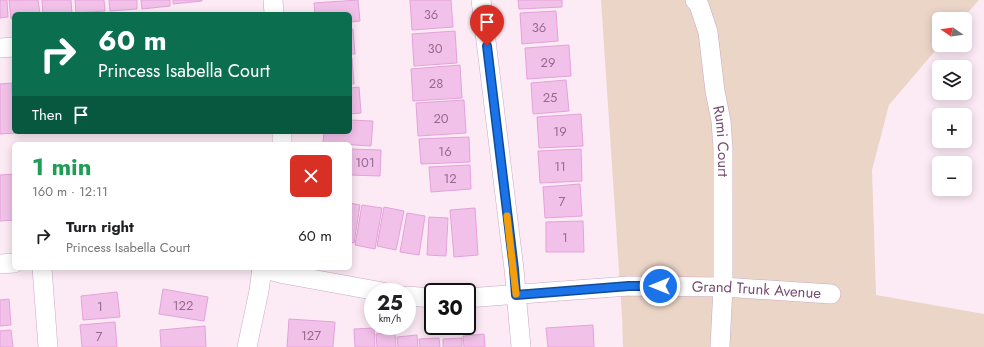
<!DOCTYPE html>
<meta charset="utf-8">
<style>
body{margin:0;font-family:Jost,sans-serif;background:#f2f2f2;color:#202124;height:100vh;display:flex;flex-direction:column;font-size:15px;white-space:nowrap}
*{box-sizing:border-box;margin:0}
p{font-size:13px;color:#757577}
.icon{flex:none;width:22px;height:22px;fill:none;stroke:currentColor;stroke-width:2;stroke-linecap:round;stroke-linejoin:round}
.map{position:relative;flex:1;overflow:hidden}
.details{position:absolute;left:12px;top:142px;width:340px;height:128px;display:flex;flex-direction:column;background:#fff;border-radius:6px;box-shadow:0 2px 10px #0003}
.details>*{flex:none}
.hud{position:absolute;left:12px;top:12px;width:340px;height:122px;border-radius:6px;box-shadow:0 2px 10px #0003;background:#0b6e4f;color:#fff;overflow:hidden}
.needle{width:26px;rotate:283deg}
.tools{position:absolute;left:932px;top:12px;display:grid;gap:8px}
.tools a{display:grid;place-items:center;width:40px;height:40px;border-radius:6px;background:#fff;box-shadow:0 2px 10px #0003;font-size:20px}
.speed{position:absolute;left:364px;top:283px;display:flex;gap:8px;font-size:20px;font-weight:700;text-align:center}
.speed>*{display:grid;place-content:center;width:52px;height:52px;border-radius:50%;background:#fff;box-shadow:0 2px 10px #0003;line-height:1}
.speed small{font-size:10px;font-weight:400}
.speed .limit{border:2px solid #111;border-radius:6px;background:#fff;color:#111}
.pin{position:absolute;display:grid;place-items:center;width:34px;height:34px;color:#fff;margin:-41px -17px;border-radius:50% 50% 50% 0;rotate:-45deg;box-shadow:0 0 4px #0007}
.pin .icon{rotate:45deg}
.me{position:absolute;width:44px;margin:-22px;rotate:270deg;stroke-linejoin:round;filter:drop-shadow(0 0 3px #0008)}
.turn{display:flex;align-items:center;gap:14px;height:84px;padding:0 20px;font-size:18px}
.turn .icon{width:52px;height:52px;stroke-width:2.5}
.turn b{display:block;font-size:28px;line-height:34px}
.then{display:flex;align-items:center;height:38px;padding:0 20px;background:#0003;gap:8px;font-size:15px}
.round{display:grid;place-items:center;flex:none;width:42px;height:42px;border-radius:6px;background:#f2f2f2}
.headline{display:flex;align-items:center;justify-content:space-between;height:68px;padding:0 20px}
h1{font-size:24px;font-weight:700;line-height:30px;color:#1e9e55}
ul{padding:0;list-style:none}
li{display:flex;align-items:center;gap:12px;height:52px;padding:0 20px}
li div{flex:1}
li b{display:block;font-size:15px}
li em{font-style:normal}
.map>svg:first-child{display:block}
.green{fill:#ebd5c7}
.building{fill:#f2c1e9;stroke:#e4a2da}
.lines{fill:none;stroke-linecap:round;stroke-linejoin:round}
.minor-casing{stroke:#caa9c3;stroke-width:20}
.minor{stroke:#fff;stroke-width:19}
.route-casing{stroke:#114b97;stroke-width:10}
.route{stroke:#1a73e8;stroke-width:7}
.slow{stroke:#f59e0b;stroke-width:7}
.labels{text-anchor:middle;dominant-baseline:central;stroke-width:4;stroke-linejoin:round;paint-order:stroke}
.number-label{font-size:13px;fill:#966a90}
.street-label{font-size:15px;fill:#774d72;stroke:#fff0f9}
</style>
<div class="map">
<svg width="984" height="347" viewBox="0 0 984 347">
<rect width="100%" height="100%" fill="#fceaf5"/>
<path class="green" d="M601,0H979L962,19H939V45H940L889,105L872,170L876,295L984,314V347H623L622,316Z"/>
<g class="building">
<path d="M0,0H7L8,17L0,18Z"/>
<path d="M9,0H38L40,14H14V18L11,19Z"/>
<path d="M42,0H71L72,14H43Z"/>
<path d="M75,0H104L105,11L76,13Z"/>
<path d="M109,0H137V9L110,11Z"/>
<path d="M141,0H170V6L142,9Z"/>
<path d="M173,0H202V1L173,4Z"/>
<path d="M358,0L360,21L350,22V14H315L314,3Z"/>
<path d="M410,0H451L453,27L412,30Z"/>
<path d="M518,0H562V7L519,9Z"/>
<path d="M556,11L558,41L522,44L520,13Z"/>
<path d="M350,29H353L355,54H350Z"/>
<path d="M455,31L457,63L414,66L412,34Z"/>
<path d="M569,45L571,76L527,79L525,48Z"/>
<path d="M350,58H352L354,84H350Z"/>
<path d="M460,65L462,98L413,101L411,69Z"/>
<path d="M566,80L569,111L533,114L531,83Z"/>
<path d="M12,83L14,132L16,133L0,134V84Z"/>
<path d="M359,87L361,113L350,114V88Z"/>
<path d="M464,100L466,133L418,136L416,103Z"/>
<path d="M581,114L583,146L539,148L537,117Z"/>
<path d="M350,120L373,121L371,146L323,143L324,132H350Z"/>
<path d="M469,137L470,162L421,164L419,139Z"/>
<path d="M350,149L381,150L380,176L350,175Z"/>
<path d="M581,149L582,181L540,183L538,151Z"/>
<path d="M470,165L471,189L431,192L429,167Z"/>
<path d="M14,174V220L0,221V175Z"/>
<path d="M580,184L582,216L545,218L543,187Z"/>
<path d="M350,203L360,205L354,243L350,242Z"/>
<path d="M362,205L382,208L375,249L355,245Z"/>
<path d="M384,207L404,211L396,250L377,246Z"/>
<path d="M475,208L478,255L454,257L450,210Z"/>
<path d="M407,213L425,216L419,255L400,252Z"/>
<path d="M429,217L448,218L446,256L427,255Z"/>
<path d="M583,221L584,252H546V222Z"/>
<path d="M163,289L208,297L204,321L159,314Z"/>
<path d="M117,292L120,317L83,320L81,296Z"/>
<path d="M9,299L11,325L0,326V300Z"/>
<path d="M289,319L335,322L333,347H287Z"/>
<path d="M115,322L117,347H82L80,325Z"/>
<path d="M593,325L594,347H548L546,328Z"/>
<path d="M205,326L206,347H161L160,330Z"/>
<path d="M374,328L375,347H355L354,329Z"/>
<path d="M11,330L13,347H0V331Z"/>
<path d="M395,332L396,347H377L376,334Z"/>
<path d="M484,334L485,347H464L463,336Z"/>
<path d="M417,335L418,347H398L397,337Z"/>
<path d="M439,338L440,347H420L419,339Z"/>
<path d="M462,338V347H443V339Z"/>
</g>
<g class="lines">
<defs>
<g id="minor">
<path d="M273,0L274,14"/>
<path d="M481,0L514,269L521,347"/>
<path id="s1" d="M695,0L699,5L708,32L715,91L721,121L723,148V287L720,347"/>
<path d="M0,48L14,47"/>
<path d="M282,132V144"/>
<path d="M0,264L14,263"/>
<path d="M42,268L48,347"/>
<path d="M261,268L284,274L383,292"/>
<path d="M407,296L433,298"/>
<path id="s2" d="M467,298L629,286L723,287L831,294"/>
<path d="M247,347L259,291L262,268"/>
</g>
</defs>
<use href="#minor" class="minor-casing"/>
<use href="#minor" class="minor"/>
</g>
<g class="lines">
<defs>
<path id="route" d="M487,46L514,269L516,295L629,286H660"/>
</defs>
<use href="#route" class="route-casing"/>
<use href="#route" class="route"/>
<path class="slow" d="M507,216L516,294"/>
</g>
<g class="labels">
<g class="number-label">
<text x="431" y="14">36</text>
<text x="539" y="27">36</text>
<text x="435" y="48">30</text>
<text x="548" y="62">29</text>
<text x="436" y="83">28</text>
<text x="550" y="97">25</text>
<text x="441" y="118">20</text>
<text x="560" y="131">19</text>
<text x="445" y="151">16</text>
<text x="365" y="162">101</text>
<text x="560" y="166">11</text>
<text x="450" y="178">12</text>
<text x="562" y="201">7</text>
<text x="565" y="237">1</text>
<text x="183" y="305">122</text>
<text x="100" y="306">1</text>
<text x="311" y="335">127</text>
<text x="99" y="336">7</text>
</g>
<g class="street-label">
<text stroke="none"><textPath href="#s1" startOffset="145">Rumi Court</textPath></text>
<text stroke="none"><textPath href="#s2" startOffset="290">Grand Trunk Avenue</textPath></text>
</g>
</g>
</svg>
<div class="tools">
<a><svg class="needle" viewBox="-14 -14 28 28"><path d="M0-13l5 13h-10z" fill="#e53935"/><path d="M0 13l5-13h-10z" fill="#757577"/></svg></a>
<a><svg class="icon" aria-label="layers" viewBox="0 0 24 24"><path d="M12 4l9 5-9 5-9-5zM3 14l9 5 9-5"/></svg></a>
<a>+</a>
<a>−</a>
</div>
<div class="speed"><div>25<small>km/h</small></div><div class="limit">30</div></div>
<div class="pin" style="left:487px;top:46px;background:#d93025"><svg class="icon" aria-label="arrive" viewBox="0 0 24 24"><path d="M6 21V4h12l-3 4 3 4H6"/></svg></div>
<svg class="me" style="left:660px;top:286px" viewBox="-20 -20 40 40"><circle r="17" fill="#1a73e8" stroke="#fff" stroke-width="3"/><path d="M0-11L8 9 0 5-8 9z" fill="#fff"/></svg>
<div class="hud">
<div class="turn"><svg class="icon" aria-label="right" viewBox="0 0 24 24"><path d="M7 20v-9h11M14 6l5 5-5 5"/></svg><div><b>60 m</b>Princess Isabella Court</div></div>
<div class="then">Then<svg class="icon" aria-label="arrive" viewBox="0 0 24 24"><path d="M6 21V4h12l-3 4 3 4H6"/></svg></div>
</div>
<section class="details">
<div class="headline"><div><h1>1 min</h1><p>160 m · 12:11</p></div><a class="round" style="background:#d93025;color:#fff"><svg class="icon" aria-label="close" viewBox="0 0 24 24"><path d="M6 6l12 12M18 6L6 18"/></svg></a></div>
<ul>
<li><svg class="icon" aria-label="right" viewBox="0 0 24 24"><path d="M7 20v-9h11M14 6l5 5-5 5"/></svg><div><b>Turn right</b><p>Princess Isabella Court</p></div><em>60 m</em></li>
</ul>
</section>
</div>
